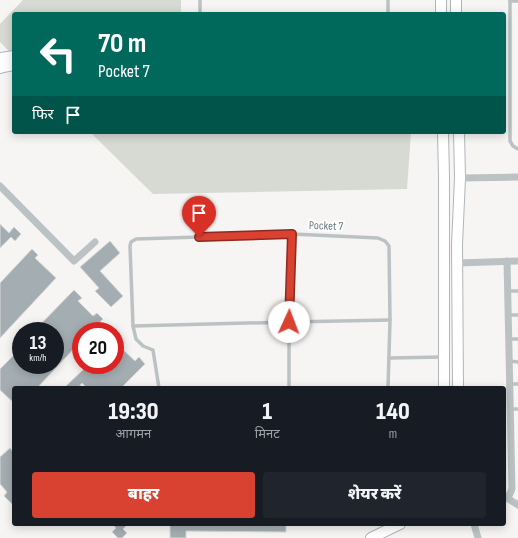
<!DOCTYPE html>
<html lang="hi">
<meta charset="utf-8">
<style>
body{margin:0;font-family:"Sofia Sans Condensed","Noto Sans Devanagari",sans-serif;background:#20242c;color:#f1f3f6;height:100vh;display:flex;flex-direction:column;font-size:15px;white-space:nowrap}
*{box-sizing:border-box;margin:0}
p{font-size:13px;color:#9ea1a6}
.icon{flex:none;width:22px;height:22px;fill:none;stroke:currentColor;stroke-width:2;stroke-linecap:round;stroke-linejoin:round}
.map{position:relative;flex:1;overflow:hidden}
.details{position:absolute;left:12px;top:386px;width:494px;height:140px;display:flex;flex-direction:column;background:#171b24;border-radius:4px;box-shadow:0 2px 10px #0003}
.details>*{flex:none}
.banner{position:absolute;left:12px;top:12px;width:494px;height:122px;border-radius:4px;box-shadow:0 2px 10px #0003;background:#00695c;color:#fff;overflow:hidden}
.speed{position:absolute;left:12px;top:322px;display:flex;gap:8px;font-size:20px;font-weight:700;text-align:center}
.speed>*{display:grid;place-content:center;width:52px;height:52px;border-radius:50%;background:#171b24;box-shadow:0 2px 10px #0003;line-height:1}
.speed small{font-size:10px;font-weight:400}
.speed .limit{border:6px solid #d22;background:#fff;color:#111}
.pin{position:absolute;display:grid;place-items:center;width:34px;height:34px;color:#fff;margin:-41px -17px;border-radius:50% 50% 50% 0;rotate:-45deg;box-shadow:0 0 4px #0007}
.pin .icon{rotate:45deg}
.me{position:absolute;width:44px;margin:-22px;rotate:2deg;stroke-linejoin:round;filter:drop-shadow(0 0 3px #0008)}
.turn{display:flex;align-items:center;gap:14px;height:84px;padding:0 20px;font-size:18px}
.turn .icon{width:52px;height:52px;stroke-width:2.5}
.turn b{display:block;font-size:28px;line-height:34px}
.then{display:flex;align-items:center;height:38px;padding:0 20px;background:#0003;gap:8px;font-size:15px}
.eta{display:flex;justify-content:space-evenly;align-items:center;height:68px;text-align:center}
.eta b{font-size:24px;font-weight:800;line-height:28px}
.button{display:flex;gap:8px;margin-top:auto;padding:8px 20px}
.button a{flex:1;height:46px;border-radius:4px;background:#d94130;color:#fff;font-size:16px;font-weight:800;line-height:46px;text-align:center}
.button a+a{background:#20242c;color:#f1f3f6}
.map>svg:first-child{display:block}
.green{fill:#d6dad2}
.building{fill:#a4aeb2;stroke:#d7d7d5}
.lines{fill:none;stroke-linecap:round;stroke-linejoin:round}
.secondary-casing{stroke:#afb6b9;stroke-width:12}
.lane{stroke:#bcc2c4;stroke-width:3.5}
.street{stroke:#bcc2c4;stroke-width:7}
.secondary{stroke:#fff;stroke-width:10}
.route-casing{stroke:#8d2a1f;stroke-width:10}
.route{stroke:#d94130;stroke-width:7}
.labels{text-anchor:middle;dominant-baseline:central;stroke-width:4;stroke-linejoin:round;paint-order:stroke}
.street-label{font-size:12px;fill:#667982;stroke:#fff}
</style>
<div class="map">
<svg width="518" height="538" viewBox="0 0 518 538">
<rect width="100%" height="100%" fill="#f6f5f3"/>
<g class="green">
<path d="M23,0H181V14H14V56L0,42V24Z"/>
<path d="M90,132H411L407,189L153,194Z"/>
</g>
<g class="building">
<path d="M0,224L9,233L14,227L21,234L15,241L11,237L0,248Z"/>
<path d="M110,241L120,253L100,271L123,296L111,307L95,291L99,288L80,267Z"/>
<path d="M32,249L38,255L35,258L56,278L0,338V283Z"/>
<path d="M74,290L82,298L78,301L93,316L97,313L103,319L91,331H81V341L37,388H14V403L0,390V369L18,351L21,354V365H55V355L61,349L55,343V331H34Z"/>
<path d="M115,333L123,341L119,346L135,361L139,357L145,364L121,388H87L82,383L78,388H64L88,365H115Z"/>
<path d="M10,448L14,453V506L4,496L7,492L0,484V457Z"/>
<path d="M112,524H128L123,529L127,533L122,538H118L112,532L116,528Z"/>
<path d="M170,524H286V532L186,531V538H170Z"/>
</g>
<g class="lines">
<defs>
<g id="secondary">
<path d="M441,0V14"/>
<path d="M456,0V14"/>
<path d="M0,58L14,56"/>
<path d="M0,68L3,67L14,65"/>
<path d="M443,132L444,177V388"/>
<path d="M458,388L457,245L460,178L459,132"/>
<path d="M371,538L400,524"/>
</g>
</defs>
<use href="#secondary" class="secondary-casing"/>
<g class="lane">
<path d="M510,0V141L513,146L518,149"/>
<path d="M510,1H518"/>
<path d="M200,14V0"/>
<path d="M388,14V0"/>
<path d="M508,291H518"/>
<path d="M508,315H518"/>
<path d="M133,326L289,322L390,320"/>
<path d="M509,339H518"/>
<path d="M389,358L442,357"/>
<path d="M510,361L518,362"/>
<path d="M510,384H518"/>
<path d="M159,388L153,350L143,346L136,339L133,326L130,246L131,242L136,239L292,234L378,238L385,241L389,246L390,320L388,388"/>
<path d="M289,388V322L292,234"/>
<path d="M511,409H518"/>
</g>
<g class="street">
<path d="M460,178L518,177"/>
<path d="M0,186L74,261L95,242"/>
<path d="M458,263L518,261"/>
<path d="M507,498L518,505"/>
<path d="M504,499C509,497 510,494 512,489L507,261"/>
<path d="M474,524L478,538"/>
</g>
<use href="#secondary" class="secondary"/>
</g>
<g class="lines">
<defs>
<path id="route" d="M199,237L292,234L289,322"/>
</defs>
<use href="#route" class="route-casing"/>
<use href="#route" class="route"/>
</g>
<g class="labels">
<g class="street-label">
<text transform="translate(326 226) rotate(2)">Pocket 7</text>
</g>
</g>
</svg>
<div class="speed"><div>13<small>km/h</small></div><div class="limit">20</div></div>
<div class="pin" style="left:199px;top:237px;background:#d93025"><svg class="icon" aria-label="arrive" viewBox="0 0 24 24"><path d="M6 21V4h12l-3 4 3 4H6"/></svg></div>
<svg class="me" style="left:289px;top:322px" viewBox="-20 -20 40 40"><circle r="19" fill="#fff"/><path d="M0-13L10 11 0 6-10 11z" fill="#d94130"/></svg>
<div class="banner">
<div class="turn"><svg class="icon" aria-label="left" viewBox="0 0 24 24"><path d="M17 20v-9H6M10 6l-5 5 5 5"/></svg><div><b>70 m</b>Pocket 7</div></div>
<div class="then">फिर<svg class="icon" aria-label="arrive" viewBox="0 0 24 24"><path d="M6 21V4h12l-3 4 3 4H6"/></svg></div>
</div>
<section class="details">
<div class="eta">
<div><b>19:30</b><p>आगमन</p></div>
<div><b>1</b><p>मिनट</p></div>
<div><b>140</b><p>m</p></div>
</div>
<div class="button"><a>बाहर</a><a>शेयर करें</a></div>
</section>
</div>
